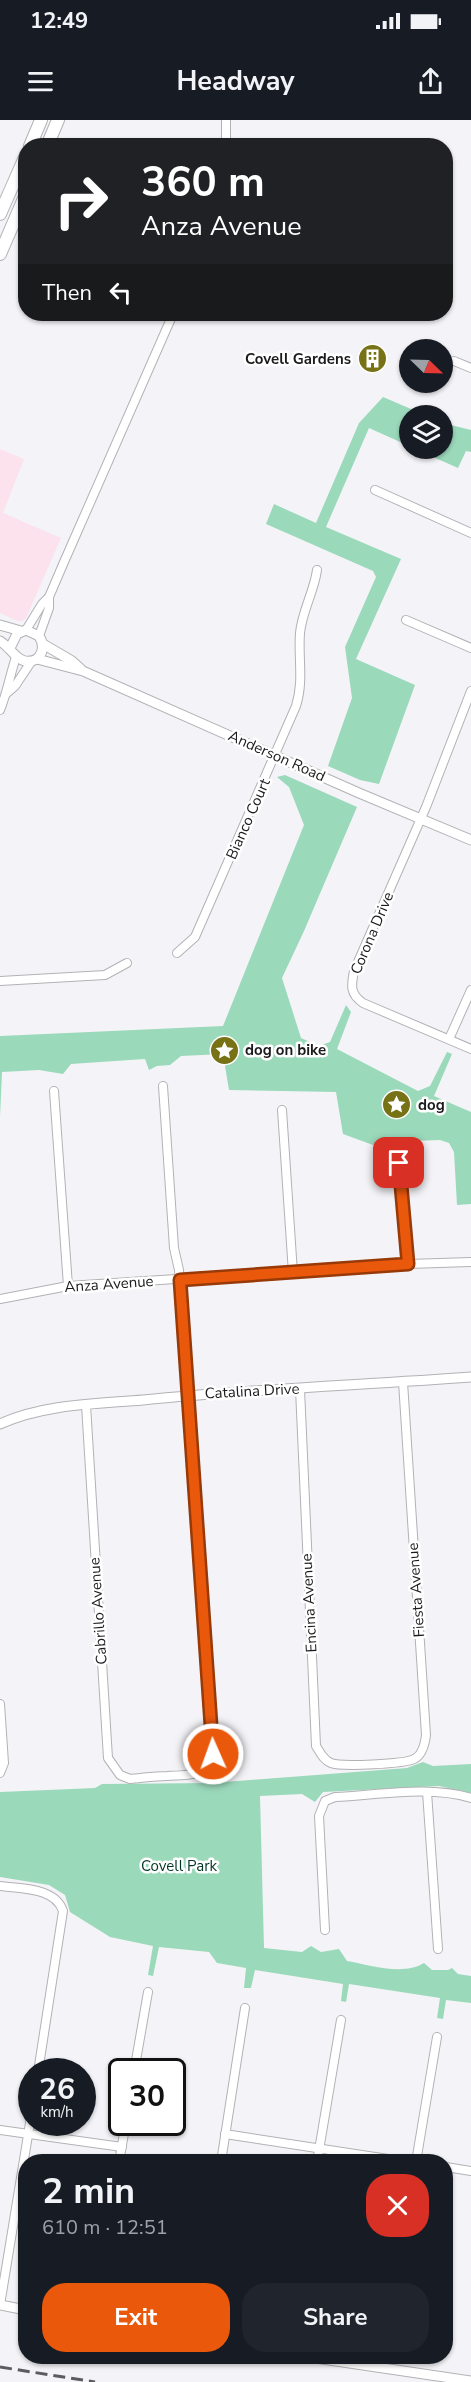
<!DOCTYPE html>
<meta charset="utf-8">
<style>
body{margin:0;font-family:"Nunito Sans",sans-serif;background:#20242c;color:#f1f3f6;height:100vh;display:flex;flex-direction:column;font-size:22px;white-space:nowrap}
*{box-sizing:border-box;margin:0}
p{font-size:20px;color:#9ea1a6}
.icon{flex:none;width:33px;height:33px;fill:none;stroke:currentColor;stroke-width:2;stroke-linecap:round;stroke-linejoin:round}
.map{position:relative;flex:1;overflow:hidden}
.panel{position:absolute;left:18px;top:2034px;width:435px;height:210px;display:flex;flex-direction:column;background:#171b24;border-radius:24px;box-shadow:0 2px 4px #0004}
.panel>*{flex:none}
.banner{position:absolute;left:18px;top:18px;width:435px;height:183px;border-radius:24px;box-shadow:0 2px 4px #0004;background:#202124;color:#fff;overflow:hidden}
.needle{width:39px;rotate:113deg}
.buttons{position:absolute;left:399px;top:219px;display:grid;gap:12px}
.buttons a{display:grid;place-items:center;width:54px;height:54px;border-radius:50%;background:#171b24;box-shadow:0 2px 4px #0004;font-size:30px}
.speed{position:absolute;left:18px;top:1938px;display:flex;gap:12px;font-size:30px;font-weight:700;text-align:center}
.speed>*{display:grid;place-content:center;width:78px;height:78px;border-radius:50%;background:#171b24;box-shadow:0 2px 4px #0004;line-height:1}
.speed small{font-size:15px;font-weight:400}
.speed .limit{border:3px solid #111;border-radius:9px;background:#fff;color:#111}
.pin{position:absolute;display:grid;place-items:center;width:51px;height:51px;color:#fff;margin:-26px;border-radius:12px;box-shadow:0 3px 9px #0006}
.me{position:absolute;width:66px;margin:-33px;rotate:358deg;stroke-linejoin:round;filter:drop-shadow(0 0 4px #0008)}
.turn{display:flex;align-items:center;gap:21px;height:126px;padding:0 24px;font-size:27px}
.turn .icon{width:78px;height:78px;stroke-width:2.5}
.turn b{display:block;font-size:42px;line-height:51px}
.then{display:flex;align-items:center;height:57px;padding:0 24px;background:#0003;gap:12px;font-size:22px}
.round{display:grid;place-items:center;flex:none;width:63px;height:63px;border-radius:24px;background:#20242c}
.headline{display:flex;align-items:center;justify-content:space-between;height:102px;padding:0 24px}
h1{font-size:36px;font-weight:700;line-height:45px}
.action{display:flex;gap:12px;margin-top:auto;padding:12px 24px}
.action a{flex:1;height:69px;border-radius:24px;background:#ea580c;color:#fff;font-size:24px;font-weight:700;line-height:69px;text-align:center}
.action a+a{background:#20242c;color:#f1f3f6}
.status{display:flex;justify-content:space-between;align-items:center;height:42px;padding:0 30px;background:#171b24;direction:ltr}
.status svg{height:16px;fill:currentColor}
header{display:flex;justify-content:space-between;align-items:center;height:78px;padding:0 24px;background:#171b24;font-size:27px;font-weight:700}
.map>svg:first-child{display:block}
.commercial{fill:#fbe2ed}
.green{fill:#9bd9bb}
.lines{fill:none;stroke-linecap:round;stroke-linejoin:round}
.minor-casing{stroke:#b2b2b6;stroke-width:10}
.tertiary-casing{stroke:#b2b2b6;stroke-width:11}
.primary-casing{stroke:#b2b2b6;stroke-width:14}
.minor{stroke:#fff;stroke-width:8}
.tertiary{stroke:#fff;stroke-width:9}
.primary{stroke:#fff;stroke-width:12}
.rail{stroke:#5c5c5e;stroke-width:3;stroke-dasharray:12 6;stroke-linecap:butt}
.route-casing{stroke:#983908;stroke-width:15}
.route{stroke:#ea580c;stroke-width:10}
.labels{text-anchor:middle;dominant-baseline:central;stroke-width:5;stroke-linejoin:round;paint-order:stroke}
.poi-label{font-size:15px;font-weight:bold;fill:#1b1b1d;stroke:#fff;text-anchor:start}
.street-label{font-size:15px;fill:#1b1b1d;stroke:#fff}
.park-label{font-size:15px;fill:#003724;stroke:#fff}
</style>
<div class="status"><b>12:49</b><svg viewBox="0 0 49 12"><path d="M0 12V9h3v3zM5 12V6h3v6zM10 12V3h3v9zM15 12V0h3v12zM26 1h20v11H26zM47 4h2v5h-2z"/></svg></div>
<header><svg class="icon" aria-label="menu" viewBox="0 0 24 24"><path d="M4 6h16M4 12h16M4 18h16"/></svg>Headway<svg class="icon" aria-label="share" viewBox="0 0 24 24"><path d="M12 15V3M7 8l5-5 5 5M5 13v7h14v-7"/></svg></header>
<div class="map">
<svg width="471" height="2262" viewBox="0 0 471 2262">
<rect width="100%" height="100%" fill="#f4f4f8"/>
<path class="commercial" d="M0,329L24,339L3,393L61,418L26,498L22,501H17L0,493Z"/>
<g class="green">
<path d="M383,277L425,295L410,296L409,326L369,308L326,407L401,439L356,539L415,565L379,664L360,660L328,646L352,578L345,527L376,457L373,451L266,404L274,384L316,403L359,303Z"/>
<path d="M443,303L471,310V332L466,331L458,348L415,329L442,328Z"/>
<path d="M285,655L357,687L304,811L282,858L301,918L319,926L330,922L346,885L351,892L337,929L418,971L430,966L447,932L452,934L434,976L471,992V1084L457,1085L454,1032L449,1023L440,1020L411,1021L381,1028L343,1014L336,972L229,970L223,934L181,936L170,945L157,946L149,950L145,939L71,944L63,954L39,950L2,952L0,997V916L223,906L304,705L289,667L277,657Z"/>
<path d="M423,1642L433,1646L471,1644V1673L439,1666L323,1672L315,1682L302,1674L260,1676L264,1828L302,1832L311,1826L321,1832L339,1829L347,1841C369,1845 403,1856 424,1843L432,1850H448L452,1848L458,1854L471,1856V1883L446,1880L443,1899L437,1898L440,1878L349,1864L346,1882L341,1881L343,1864L255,1850L251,1868H244L246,1848L217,1843L209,1832L159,1827L153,1856L148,1855L153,1826L110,1817L70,1792L65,1775L49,1765L0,1757V1672L95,1668L102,1664L212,1663L407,1648Z"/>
</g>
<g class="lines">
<defs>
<g id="minor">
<path d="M226,26V0"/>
<path d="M454,241L471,248"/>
<path d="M375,370L471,413"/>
<path d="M406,500L471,528"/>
<path d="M26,510L42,484L49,477"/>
<path d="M39,516L49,488V477L64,442L173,194"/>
<path d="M471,571L426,687L354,851C351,866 350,874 363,883L471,929"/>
<path d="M7,573L15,566L31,542"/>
<path d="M0,590C7,573 10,555 16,537"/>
<path d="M177,833L195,817L296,586C304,561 298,538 300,513C302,491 314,472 317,450"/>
<path d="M0,861L105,855L127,843"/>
<path d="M449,919L471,870"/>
<path d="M54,971L68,1166"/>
<path d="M282,990L293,1153"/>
<path d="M399,1043L408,1144"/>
<path d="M0,1179L68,1166L408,1144L471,1142"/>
<path d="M300,1269L316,1626C320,1632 323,1640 331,1643C341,1647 405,1644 414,1639C423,1635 425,1623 426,1615L403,1262"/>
<path d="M86,1285L108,1638L120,1655L130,1659C142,1658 155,1656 167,1656C194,1655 212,1656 213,1624L189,1275L179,1150L174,1128L163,966"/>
<path d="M0,1584L4,1643L0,1653"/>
<path d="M427,1672L438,1829"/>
<path d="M0,1766C21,1769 55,1767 63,1791L38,1952"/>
<path d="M325,1810L319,1696L325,1681L335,1677C379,1675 429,1665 471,1678"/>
<path d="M134,1952L148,1872"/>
<path d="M0,2010L122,2027"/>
<path d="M225,2014L408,2042"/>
<path d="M119,2042L126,2002"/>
<path d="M221,2042L245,1888"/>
<path d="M317,2042L341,1900"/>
<path d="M416,2042L437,1917"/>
<path d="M446,2047L471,2051"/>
<path d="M0,2185L32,1991"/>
</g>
<g id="tertiary">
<path d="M0,505L21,511"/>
<path d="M0,521C13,529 19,548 37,539C44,532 44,524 39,516L26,510L17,514L10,528"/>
<path d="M43,524L72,541L81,549"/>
<path d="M37,539L83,551L359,673L471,720"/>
<path d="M0,1304C44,1284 96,1284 143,1280C252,1269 362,1265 471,1257"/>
<path d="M0,2185L26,2190"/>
<path d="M302,2236L471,2261"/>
</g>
<g id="primary">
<path d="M30,26L41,0"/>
<path d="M47,26L58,0"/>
<path d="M0,94L26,35"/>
<path d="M0,134L26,74"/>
</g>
</defs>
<use href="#minor" class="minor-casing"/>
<use href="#tertiary" class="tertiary-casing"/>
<use href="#primary" class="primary-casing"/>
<use href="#minor" class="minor"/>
<use href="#tertiary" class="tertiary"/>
<use href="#primary" class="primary"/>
<path class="rail" d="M0,2247L95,2262"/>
</g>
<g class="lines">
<defs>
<path id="route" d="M213,1634L180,1160L408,1144L399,1043"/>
</defs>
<use href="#route" class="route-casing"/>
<use href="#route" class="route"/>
</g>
<defs>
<symbol id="building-disc" viewBox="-11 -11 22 22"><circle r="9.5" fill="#767215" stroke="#fff"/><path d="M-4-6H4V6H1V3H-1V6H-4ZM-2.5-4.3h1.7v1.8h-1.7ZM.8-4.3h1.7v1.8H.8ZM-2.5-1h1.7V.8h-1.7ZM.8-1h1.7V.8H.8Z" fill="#fff"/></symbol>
<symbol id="sight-disc" viewBox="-11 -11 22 22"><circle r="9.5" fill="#767215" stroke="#fff"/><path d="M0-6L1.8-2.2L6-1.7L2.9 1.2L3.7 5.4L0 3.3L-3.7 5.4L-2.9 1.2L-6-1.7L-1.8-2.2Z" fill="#fff"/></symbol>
</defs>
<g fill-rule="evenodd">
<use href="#building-disc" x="356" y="222" width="33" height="33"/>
<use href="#sight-disc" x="208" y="914" width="33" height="33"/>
<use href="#sight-disc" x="380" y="968" width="33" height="33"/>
</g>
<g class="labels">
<g class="poi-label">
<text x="351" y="239" text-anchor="end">Covell Gardens</text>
<text x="245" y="930">dog on bike</text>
<text x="418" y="985">dog</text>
</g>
<g class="street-label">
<text transform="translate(277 636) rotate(24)">Anderson Road</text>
<text transform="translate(248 699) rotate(-66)">Bianco Court</text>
<text transform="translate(372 813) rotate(-67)">Corona Drive</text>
<text transform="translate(109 1164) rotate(-4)">Anza Avenue</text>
<text transform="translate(252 1271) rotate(-3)">Catalina Drive</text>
<text transform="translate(416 1470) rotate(-94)">Fiesta Avenue</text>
<text transform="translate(309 1483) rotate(-93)">Encina Avenue</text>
<text transform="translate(98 1491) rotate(-94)">Cabrillo Avenue</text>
</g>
<g class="park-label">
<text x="179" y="1746">Covell Park</text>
</g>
</g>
</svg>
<div class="buttons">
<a><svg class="needle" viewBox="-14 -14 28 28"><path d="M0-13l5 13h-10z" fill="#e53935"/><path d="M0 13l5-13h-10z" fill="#9ea1a6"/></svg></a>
<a><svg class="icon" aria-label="layers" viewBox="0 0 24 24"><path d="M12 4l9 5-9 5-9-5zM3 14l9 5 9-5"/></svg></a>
</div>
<div class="speed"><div>26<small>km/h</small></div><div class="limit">30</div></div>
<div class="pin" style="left:399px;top:1043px;background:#d93025"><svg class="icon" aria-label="arrive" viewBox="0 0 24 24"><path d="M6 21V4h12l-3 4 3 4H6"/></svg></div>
<svg class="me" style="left:213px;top:1634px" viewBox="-20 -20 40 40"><circle r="17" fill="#ea580c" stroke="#fff" stroke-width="3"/><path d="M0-11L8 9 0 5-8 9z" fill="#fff"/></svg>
<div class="banner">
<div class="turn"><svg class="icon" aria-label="right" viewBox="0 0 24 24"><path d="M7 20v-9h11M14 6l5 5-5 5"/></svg><div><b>360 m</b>Anza Avenue</div></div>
<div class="then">Then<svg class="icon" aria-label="left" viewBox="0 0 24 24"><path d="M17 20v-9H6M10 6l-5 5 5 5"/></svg></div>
</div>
<section class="panel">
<div class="headline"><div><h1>2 min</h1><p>610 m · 12:51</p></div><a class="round" style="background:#d93025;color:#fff"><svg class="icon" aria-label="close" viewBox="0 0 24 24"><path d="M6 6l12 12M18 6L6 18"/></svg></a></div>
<div class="action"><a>Exit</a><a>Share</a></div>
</section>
</div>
